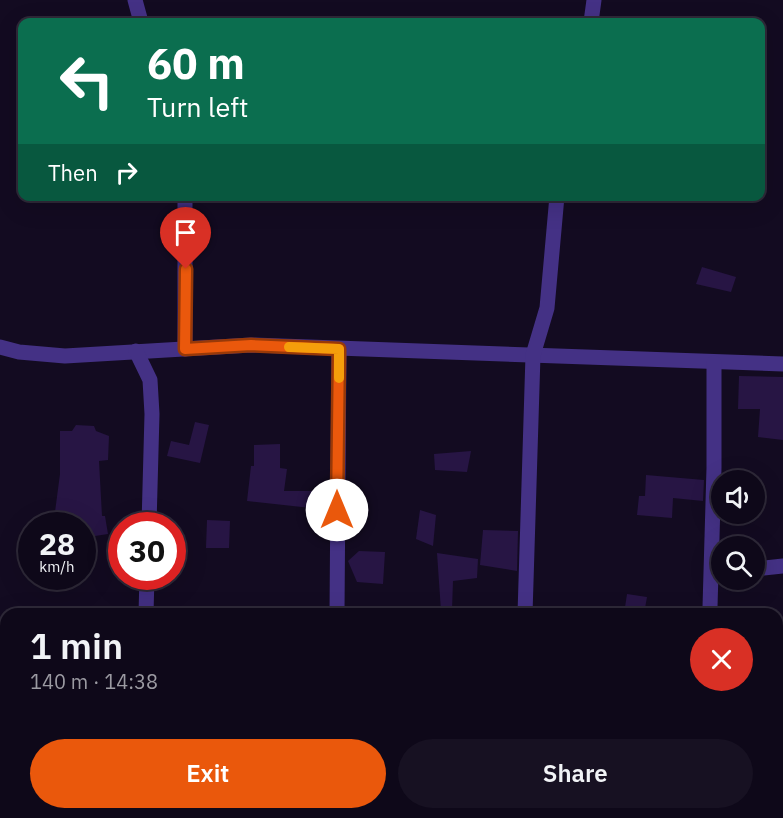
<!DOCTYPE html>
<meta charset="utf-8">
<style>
body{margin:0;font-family:"IBM Plex Sans",sans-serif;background:#171122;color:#f1f3f6;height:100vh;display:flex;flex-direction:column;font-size:22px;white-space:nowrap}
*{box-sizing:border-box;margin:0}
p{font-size:20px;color:#9b9aa2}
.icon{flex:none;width:33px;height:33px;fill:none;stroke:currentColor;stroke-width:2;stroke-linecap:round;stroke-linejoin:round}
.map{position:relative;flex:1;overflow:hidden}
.details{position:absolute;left:0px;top:608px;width:783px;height:212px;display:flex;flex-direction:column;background:#0e0819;border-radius:18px 18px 0 0;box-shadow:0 6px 24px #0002,0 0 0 2px #2e2938}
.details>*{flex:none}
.banner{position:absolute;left:18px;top:18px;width:747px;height:183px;border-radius:12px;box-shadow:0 6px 24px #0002,0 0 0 2px #2e2938;background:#0b6e4f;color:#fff;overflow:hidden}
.fabs{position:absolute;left:711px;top:470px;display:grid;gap:12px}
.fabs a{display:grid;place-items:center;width:54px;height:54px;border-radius:50%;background:#0e0819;box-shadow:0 6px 24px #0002,0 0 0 2px #2e2938;font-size:30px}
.speed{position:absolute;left:18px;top:512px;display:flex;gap:12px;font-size:30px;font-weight:700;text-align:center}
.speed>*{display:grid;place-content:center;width:78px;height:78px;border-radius:50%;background:#0e0819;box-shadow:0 6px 24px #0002,0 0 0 2px #2e2938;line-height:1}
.speed small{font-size:15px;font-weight:400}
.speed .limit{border:9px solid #d22;background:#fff;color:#111}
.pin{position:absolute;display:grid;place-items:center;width:51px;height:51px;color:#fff;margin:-62px -26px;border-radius:50% 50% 50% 0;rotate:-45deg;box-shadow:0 0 6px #0007}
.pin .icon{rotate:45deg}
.me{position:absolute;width:66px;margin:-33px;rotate:0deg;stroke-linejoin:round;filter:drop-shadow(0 0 4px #0008)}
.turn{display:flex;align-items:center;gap:21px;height:126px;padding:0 30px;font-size:27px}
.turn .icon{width:78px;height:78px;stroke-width:2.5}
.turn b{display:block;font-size:42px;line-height:51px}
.then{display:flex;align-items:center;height:57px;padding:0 30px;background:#0003;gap:12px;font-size:22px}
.round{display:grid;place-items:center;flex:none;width:63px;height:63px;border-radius:32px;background:#171122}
.summary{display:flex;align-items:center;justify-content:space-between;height:102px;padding:0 30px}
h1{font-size:36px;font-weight:600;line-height:45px}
.cta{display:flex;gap:12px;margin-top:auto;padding:12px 30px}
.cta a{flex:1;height:69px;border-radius:36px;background:#ea580c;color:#fff;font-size:24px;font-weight:600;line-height:69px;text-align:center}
.cta a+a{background:#171122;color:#f1f3f6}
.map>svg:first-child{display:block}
.building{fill:#271544}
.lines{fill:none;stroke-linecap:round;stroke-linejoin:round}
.minor{stroke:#443185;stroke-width:15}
.route-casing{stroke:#983908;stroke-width:15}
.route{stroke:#ea580c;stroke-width:10}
.slow{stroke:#f59e0b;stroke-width:10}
</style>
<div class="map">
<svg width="783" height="818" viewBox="0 0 783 818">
<rect width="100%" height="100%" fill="#130b21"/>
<g class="building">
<path d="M702,267L736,277L731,292L696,284Z"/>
<path d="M739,376L783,377V440L758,437L760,409H738Z"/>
<path d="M195,422L209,425L200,463L167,456L171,441L189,445Z"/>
<path d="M76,425L94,426L96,431L109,436L108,460L99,461L102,516H105L108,534L82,538V525H60L58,512H55L60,474V431H72Z"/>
<path d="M280,444V468L287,469L284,491H321L320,509L247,501L251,466H254V445Z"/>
<path d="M471,451L467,472L435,470L434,454Z"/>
<path d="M646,475L704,480L703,501L673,498L672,518L637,515L639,496H645Z"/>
<path d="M420,510L436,515L433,546L416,539Z"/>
<path d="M207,520L230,521L229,548H206Z"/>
<path d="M483,530L518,531L517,571L480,565Z"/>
<path d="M359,551L385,552L383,584L357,582L348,561Z"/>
<path d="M437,553L478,559L477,578L453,581L452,610L441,611Z"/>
<path d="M627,594L647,597L644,614H624Z"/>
</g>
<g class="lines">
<g class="minor">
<path d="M135,0L141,22"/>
<path d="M591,22L594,0"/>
<path d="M185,196V349"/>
<path d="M0,347L19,352L65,356L251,345L783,364"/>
<path d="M136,351L150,380L152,414L149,525"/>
<path d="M754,569L783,566"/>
<path d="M710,607L714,468V363"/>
<path d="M146,614L147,576"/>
<path d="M337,614L339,349"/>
<path d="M525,614L533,355L547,308L557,196"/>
<path d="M528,813V818"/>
<path d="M142,818V813"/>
<path d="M337,818V813"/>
</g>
</g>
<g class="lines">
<defs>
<path id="route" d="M186,269L185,349L251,345L339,349L337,510"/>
</defs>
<use href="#route" class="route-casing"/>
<use href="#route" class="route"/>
<path class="slow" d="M289,347L339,349V378"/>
</g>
</svg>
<div class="fabs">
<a><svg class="icon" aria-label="sound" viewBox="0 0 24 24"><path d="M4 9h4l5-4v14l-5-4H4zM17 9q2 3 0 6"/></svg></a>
<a><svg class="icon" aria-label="search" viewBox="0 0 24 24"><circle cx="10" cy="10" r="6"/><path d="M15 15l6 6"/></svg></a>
</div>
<div class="speed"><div>28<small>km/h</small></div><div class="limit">30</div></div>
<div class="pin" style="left:186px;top:269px;background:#d93025"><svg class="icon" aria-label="arrive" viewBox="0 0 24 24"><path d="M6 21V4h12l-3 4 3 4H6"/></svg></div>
<svg class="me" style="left:337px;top:510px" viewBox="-20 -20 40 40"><circle r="19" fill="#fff"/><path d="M0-13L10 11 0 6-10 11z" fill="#ea580c"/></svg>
<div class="banner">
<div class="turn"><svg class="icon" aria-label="left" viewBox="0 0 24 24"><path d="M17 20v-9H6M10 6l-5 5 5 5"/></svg><div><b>60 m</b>Turn left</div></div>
<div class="then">Then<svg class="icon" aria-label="right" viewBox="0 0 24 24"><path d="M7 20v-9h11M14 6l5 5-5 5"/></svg></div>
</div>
<section class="details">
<div class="summary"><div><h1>1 min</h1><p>140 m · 14:38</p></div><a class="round" style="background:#d93025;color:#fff"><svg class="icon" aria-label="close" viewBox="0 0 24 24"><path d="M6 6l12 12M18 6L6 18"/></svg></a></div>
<div class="cta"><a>Exit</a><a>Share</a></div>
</section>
</div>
